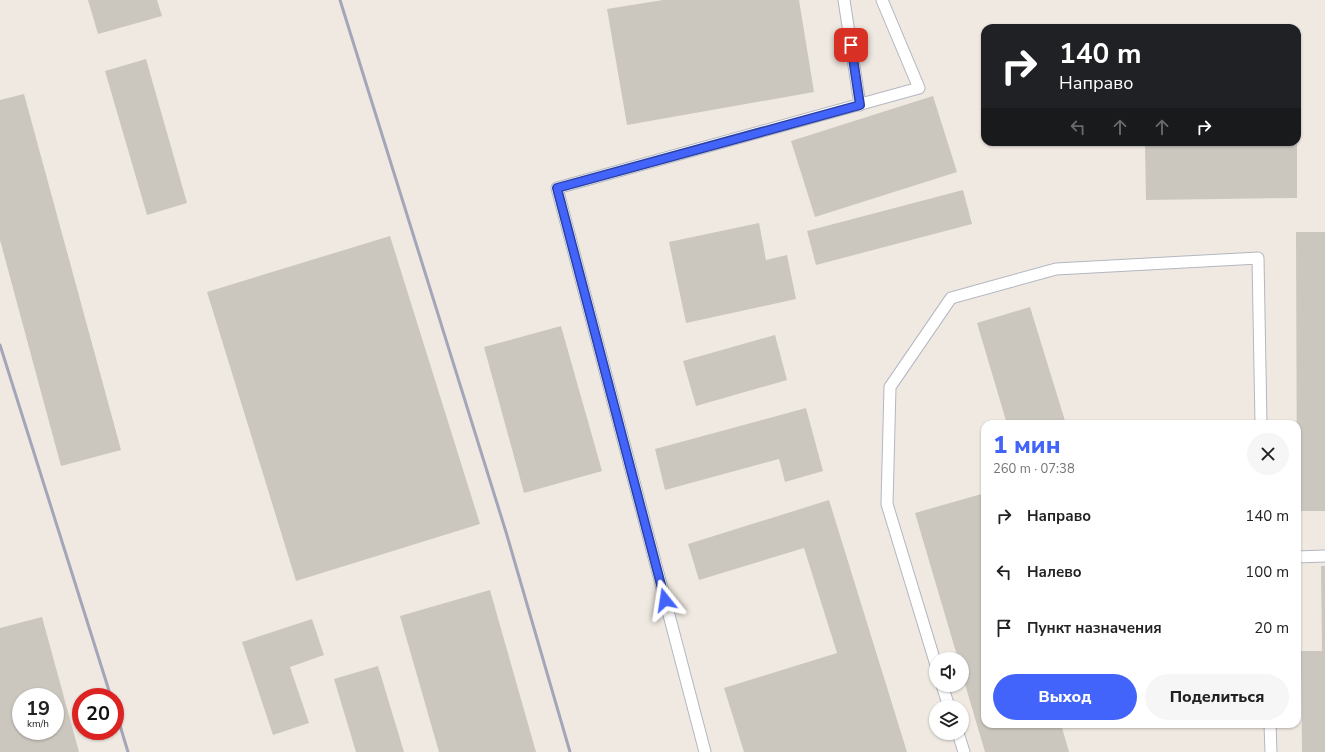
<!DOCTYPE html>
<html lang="ru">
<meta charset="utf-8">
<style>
body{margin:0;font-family:"Nunito Sans",sans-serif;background:#f6f6f6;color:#222;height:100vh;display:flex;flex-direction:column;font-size:15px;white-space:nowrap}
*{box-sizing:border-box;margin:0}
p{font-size:13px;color:#767676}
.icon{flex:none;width:22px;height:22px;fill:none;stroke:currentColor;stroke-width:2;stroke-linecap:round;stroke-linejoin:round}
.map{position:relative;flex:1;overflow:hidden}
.panel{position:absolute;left:981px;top:420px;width:320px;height:308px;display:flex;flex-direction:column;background:#fff;border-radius:12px;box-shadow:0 1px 3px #0004}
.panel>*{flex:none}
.top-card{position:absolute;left:981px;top:24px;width:320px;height:122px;border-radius:12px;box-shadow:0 1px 3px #0004;background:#202124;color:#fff;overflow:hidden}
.controls{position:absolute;left:929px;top:652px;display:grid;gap:8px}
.controls a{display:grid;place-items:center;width:40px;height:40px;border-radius:50%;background:#fff;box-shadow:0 1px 3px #0004;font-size:20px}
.speed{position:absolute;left:12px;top:688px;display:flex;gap:8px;font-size:20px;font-weight:700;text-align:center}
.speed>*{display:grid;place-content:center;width:52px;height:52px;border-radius:50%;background:#fff;box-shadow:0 1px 3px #0004;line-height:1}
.speed small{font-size:10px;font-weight:400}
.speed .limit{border:6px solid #d22;background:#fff;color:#111}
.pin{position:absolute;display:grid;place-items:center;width:34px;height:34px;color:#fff;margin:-17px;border-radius:8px;box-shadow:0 2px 6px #0006}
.me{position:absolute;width:44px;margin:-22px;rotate:345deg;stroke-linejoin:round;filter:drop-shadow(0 0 3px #0008)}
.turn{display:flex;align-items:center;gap:14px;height:84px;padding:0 12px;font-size:18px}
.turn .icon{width:52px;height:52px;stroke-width:2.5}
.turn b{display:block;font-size:28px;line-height:34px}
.lanes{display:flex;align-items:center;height:38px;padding:0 12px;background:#0003;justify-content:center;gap:20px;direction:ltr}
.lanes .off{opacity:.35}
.round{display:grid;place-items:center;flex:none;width:42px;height:42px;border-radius:21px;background:#f6f6f6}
.headline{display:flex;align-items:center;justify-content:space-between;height:68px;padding:0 12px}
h1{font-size:24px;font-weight:800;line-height:30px;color:#4264fb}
.cta{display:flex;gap:8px;margin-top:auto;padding:8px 12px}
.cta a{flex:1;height:46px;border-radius:24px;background:#4264fb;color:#fff;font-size:16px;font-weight:800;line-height:46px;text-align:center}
.cta a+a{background:#f6f6f6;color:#222}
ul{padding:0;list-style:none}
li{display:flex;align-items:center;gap:12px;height:56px;padding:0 12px}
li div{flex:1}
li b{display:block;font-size:15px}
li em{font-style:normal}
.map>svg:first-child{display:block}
.building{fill:#cbc7bf;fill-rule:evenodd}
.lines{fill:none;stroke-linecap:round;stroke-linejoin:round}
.service-casing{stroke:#b4b7c1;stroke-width:13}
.service{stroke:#fff;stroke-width:11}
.rail{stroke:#a3a6b8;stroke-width:3}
.route-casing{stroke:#2b41a3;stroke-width:10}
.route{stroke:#4264fb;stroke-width:7}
</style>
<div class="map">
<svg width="1325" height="752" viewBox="0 0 1325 752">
<rect width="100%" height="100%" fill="#efe9e1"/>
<g class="building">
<path d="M88,0H157L162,16L98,34Z"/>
<path d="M663,0H799L814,92L627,125L607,9Z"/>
<path d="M146,59L187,203L147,215L105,71Z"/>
<path d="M24,94L121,450L61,466L0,240V100Z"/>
<path d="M933,96L957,172L815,217L791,141Z"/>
<path d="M1297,142V198L1146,200L1145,144Z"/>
<path d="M963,190L972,224L816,265L807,231Z"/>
<path d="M759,223L766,260L787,255L796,299L686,323L669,242Z"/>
<path d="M1296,232H1325V511H1297Z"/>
<path d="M390,236L480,524L296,581L207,292Z"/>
<path d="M1030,307L1066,424H1007L977,323Z"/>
<path d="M561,326L602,471L524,493L484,347Z"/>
<path d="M775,335L787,380L696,406L683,361Z"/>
<path d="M806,408L823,471L785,482L779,459L665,490L655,449Z"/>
<path d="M985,493V724H1061L1069,752H985L962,674V659H958L915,513Z"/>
<path d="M829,500L907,752H744L724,688L837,653L804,548L699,580L688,544Z"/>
<path d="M1321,566H1325V752H1302L1301,651H1322Z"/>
<path d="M490,590L536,752H439L400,616Z"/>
<path d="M42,617L79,752H0V628ZM21,697H55V731H21Z"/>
<path d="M312,619L324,655L290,667L309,723L273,735L242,642Z"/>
<path d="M378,666L404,752H356L334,679Z"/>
</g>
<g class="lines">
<defs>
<g id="service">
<path d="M844,0L860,105"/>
<path d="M1297,557L1325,556"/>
<path d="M936,665L887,504L890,387L951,298L1056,269L1258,258L1261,424"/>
<path d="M942,685L949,707"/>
<path d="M1270,724L1271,752"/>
<path d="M958,733L964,752"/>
<path d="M705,752L557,188L919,88L882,0"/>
</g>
</defs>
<use href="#service" class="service-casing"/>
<use href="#service" class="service"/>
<g class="rail">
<path d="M340,0L506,532L570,752"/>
<path d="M0,345L111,697"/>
<path d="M115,709L128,752"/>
</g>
</g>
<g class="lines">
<defs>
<path id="route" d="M665,600L557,188L860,105L851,45"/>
</defs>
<use href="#route" class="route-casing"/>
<use href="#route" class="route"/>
</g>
</svg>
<div class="controls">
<a><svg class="icon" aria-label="sound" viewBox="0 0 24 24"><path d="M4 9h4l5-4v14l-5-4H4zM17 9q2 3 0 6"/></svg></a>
<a><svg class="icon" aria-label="layers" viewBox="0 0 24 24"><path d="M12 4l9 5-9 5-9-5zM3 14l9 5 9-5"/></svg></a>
</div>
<div class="speed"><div>19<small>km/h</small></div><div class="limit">20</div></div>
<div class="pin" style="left:851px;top:45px;background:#d93025"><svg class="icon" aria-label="arrive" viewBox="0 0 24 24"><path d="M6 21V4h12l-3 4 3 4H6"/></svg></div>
<svg class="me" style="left:665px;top:600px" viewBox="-20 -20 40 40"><path d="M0-17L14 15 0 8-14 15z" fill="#4264fb" stroke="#fff" stroke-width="4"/></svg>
<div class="top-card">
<div class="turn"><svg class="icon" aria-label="right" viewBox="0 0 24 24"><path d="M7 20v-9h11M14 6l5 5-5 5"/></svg><div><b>140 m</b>Направо</div></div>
<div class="lanes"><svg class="icon off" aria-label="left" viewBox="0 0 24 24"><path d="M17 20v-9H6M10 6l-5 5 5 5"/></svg><svg class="icon off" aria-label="ahead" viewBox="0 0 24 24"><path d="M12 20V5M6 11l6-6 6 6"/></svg><svg class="icon off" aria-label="ahead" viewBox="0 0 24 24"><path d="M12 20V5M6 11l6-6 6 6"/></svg><svg class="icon" aria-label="right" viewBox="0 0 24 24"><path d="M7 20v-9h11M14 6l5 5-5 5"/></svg></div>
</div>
<section class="panel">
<div class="headline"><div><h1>1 мин</h1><p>260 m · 07:38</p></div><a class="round"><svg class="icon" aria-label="close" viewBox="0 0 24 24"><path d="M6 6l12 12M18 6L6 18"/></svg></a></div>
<ul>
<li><svg class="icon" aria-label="right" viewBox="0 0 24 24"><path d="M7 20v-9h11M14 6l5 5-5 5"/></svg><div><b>Направо</b></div><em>140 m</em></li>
<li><svg class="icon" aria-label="left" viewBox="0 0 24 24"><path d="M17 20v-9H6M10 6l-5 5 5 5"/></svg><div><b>Налево</b></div><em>100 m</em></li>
<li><svg class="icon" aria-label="arrive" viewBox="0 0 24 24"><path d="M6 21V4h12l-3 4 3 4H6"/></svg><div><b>Пункт назначения</b></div><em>20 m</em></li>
</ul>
<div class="cta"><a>Выход</a><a>Поделиться</a></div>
</section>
</div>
